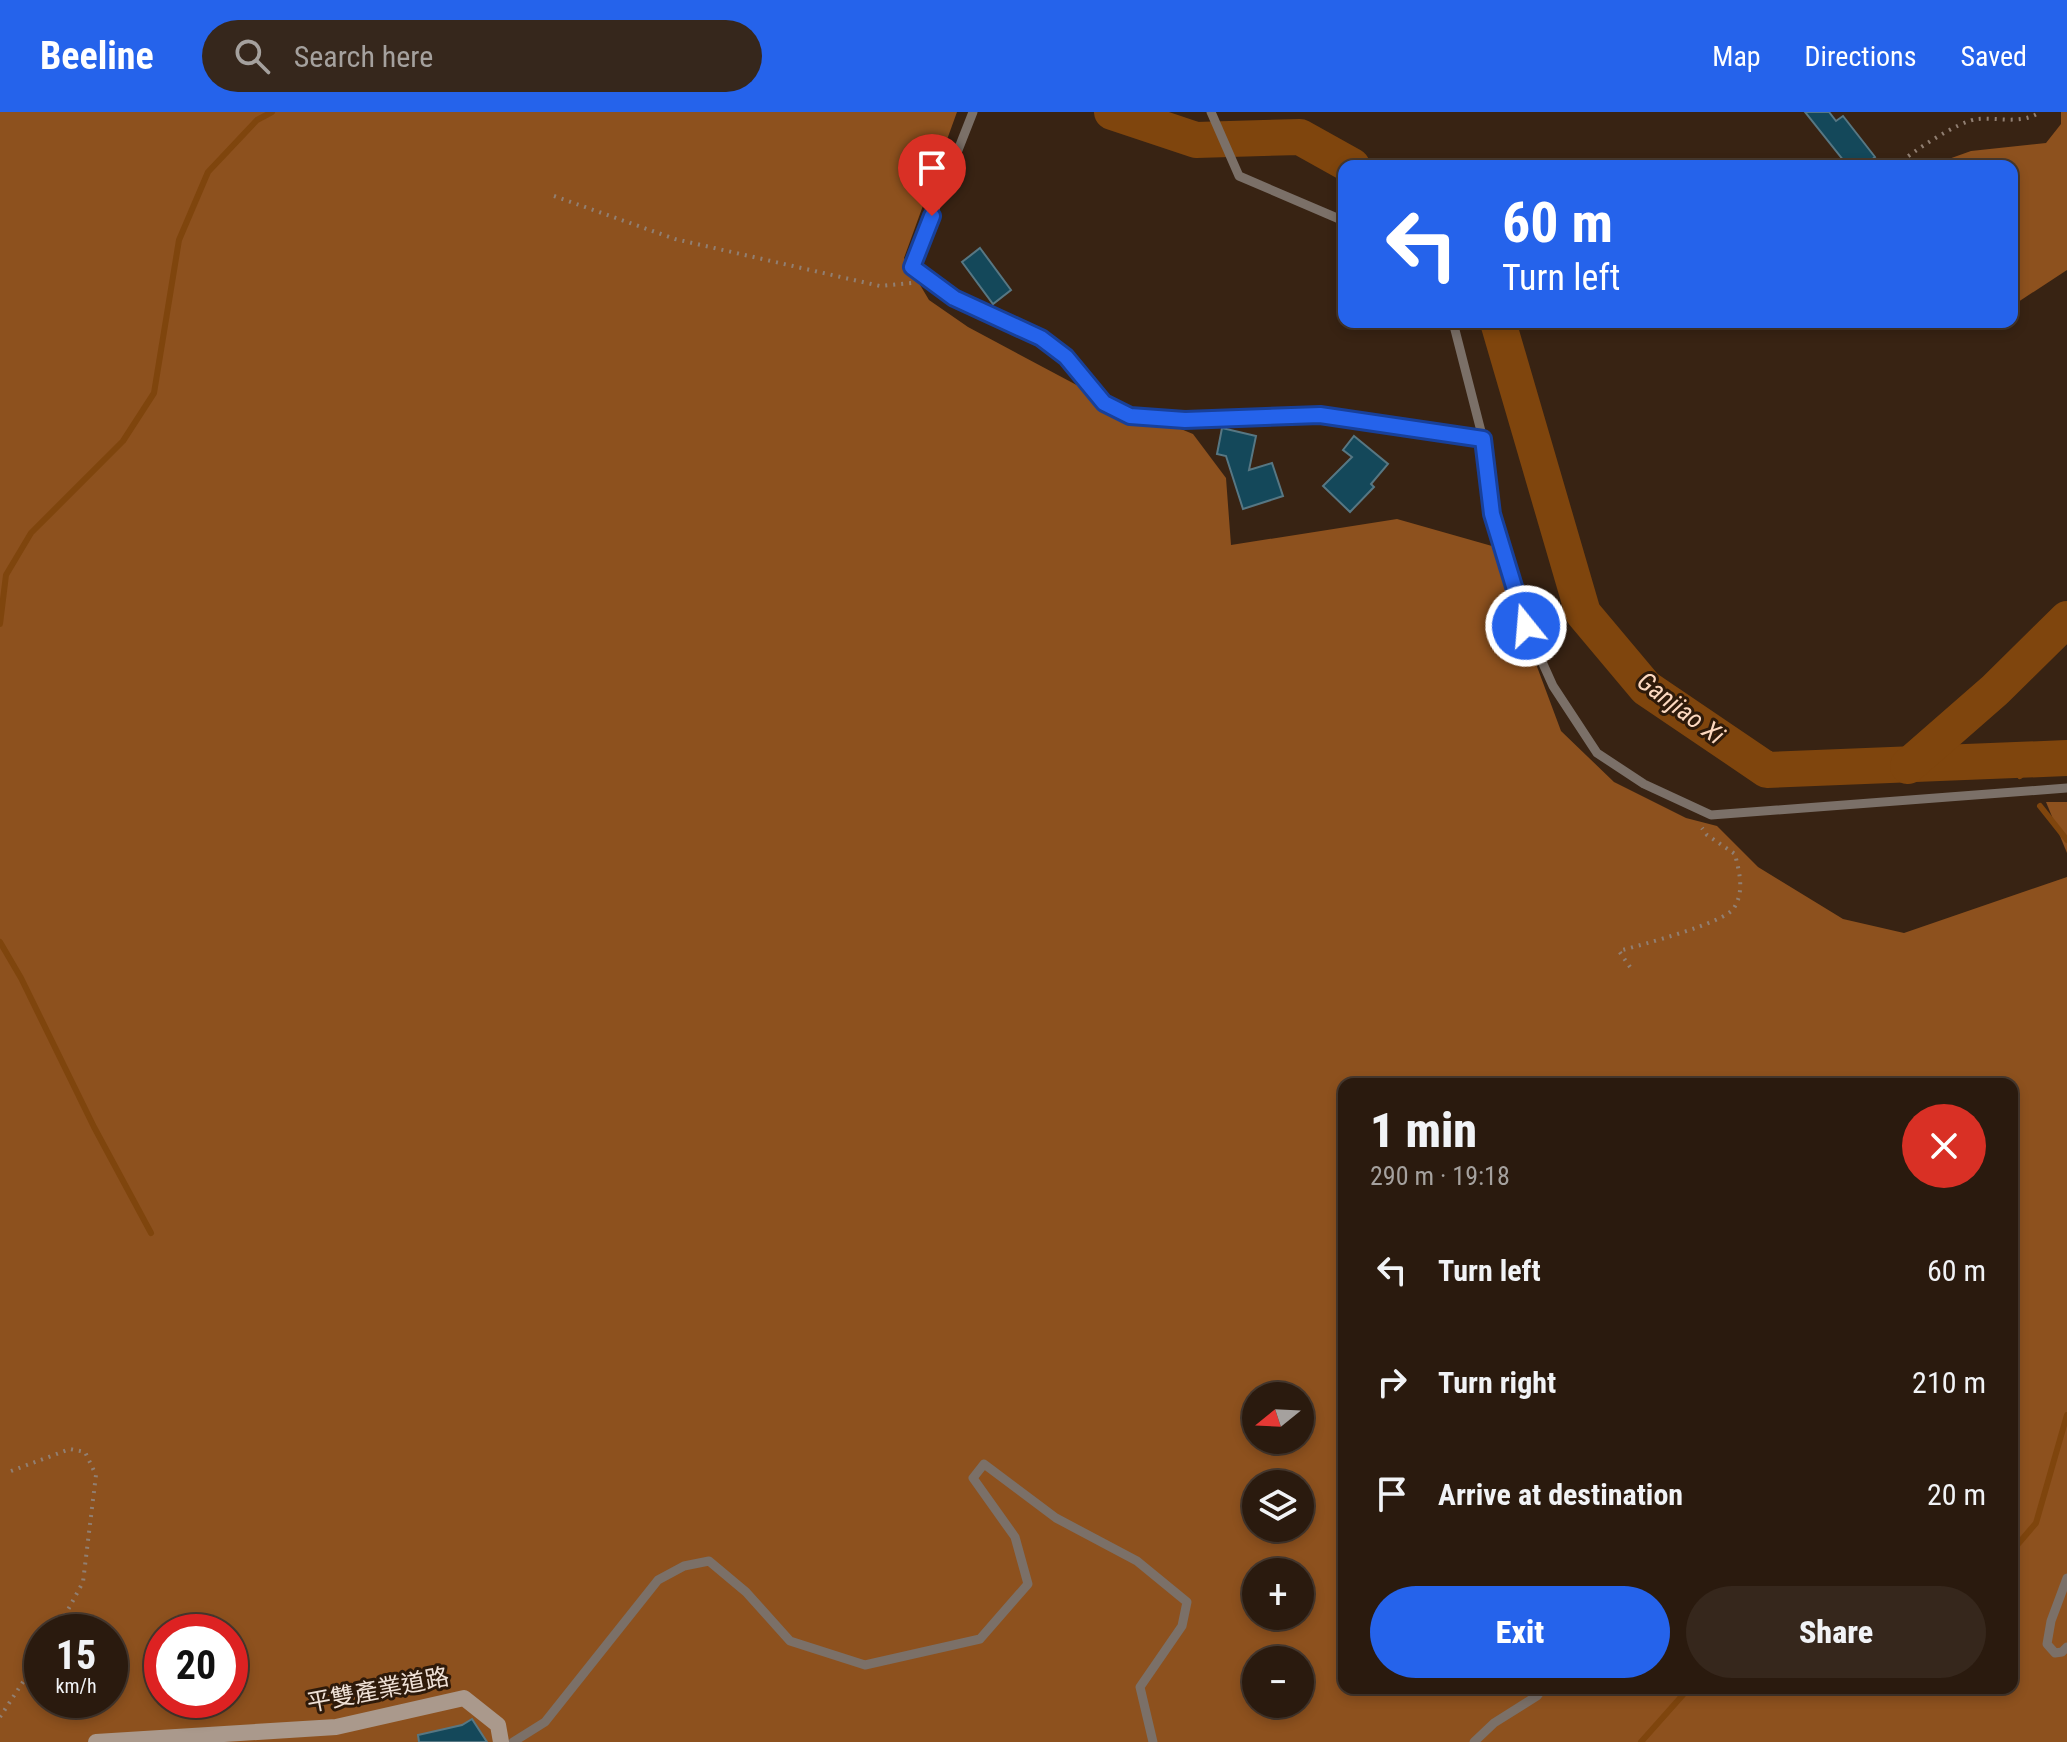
<!DOCTYPE html>
<meta charset="utf-8">
<style>
body{margin:0;font-family:"Roboto Condensed","Noto Sans TC",sans-serif;background:#36271c;color:#f1f3f6;height:100vh;display:flex;flex-direction:column;font-size:30px;white-space:nowrap}
*{box-sizing:border-box;margin:0}
p{font-size:26px;color:#a5a19e}
.icon{flex:none;width:44px;height:44px;fill:none;stroke:currentColor;stroke-width:2;stroke-linecap:round;stroke-linejoin:round}
.map{position:relative;flex:1;overflow:hidden}
.details{position:absolute;left:1338px;top:966px;width:680px;height:616px;display:flex;flex-direction:column;background:#2a1a0e;border-radius:16px;box-shadow:0 4px 12px #0003,0 0 0 2px #46382e}
.details>*{flex:none}
.top-card{position:absolute;left:1338px;top:48px;width:680px;height:168px;border-radius:16px;box-shadow:0 4px 12px #0003,0 0 0 2px #46382e;background:#2563eb;color:#fff;overflow:hidden}
.needle{width:52px;rotate:252deg}
.controls{position:absolute;left:1242px;top:1270px;display:grid;gap:16px}
.controls a{display:grid;place-items:center;width:72px;height:72px;border-radius:50%;background:#2a1a0e;box-shadow:0 4px 12px #0003,0 0 0 2px #46382e;font-size:40px}
.speed{position:absolute;left:24px;top:1502px;display:flex;gap:16px;font-size:40px;font-weight:700;text-align:center}
.speed>*{display:grid;place-content:center;width:104px;height:104px;border-radius:50%;background:#2a1a0e;box-shadow:0 4px 12px #0003,0 0 0 2px #46382e;line-height:1}
.speed small{font-size:20px;font-weight:400}
.speed .limit{border:12px solid #d22;background:#fff;color:#111}
.pin{position:absolute;display:grid;place-items:center;width:68px;height:68px;color:#fff;margin:-82px -34px;border-radius:50% 50% 50% 0;rotate:-45deg;box-shadow:0 0 8px #0007}
.pin .icon{rotate:45deg}
.me{position:absolute;width:88px;margin:-44px;rotate:343deg;stroke-linejoin:round;filter:drop-shadow(0 0 6px #0008)}
.turn{display:flex;align-items:center;gap:28px;height:168px;padding:0 32px;font-size:36px}
.turn .icon{width:104px;height:104px;stroke-width:2.5}
.turn b{display:block;font-size:56px;line-height:68px}
.round{display:grid;place-items:center;flex:none;width:84px;height:84px;border-radius:42px;background:#36271c}
.head{display:flex;align-items:center;justify-content:space-between;height:136px;padding:0 32px}
h1{font-size:48px;font-weight:800;line-height:60px}
.cta{display:flex;gap:16px;margin-top:auto;padding:16px 32px}
.cta a{flex:1;height:92px;border-radius:48px;background:#2563eb;color:#fff;font-size:32px;font-weight:800;line-height:92px;text-align:center}
.cta a+a{background:#36271c;color:#f1f3f6}
ul{padding:0;list-style:none}
li{display:flex;align-items:center;gap:24px;height:112px;padding:0 32px}
li div{flex:1}
li b{display:block;font-size:30px}
li em{font-style:normal}
header{display:flex;align-items:center;gap:48px;box-sizing:border-box;height:112px;padding:0 40px;background:#2563eb;color:#fff}
header strong{font-size:38px}
nav{display:flex;gap:44px;margin-inline-start:auto;font-size:28px}
.search{width:560px;height:72px;background:#36271c;display:flex;align-items:center;gap:20px;box-sizing:border-box;padding:0 28px;border-radius:44px;color:#a5a19e;font-size:30px}
.map>svg:first-child{display:block}
.forest{fill:#8d511e;fill-rule:evenodd}
.lines{fill:none;stroke-linecap:round;stroke-linejoin:round}
.stream{stroke:#7f450d;stroke-width:6}
.river{stroke:#7f450d;stroke-width:36}
.building{fill:#14485a;stroke:#577783;stroke-width:2}
.path{stroke:#917f72;stroke-width:4;stroke-dasharray:2 6;stroke-linecap:butt}
.lane{stroke:#7b7068;stroke-width:9}
.secondary{stroke:#aa998c;stroke-width:16}
.route-casing{stroke:#184099;stroke-width:20}
.route{stroke:#2563eb;stroke-width:14}
.labels{text-anchor:middle;dominant-baseline:central;stroke-width:6;stroke-linejoin:round;paint-order:stroke}
.street-label{font-size:24px;fill:#efe1d7;stroke:#2e1a0a}
.water-label{font-size:26px;font-style:italic;fill:#fcd8bf;stroke:#2e1a0a}
</style>
<header>
<strong>Beeline</strong>
<div class="search"><svg class="icon" aria-label="search" viewBox="0 0 24 24"><circle cx="10" cy="10" r="6"/><path d="M15 15l6 6"/></svg>Search here</div>
<nav><a>Map</a><a>Directions</a><a>Saved</a></nav>
</header>
<div class="map">
<svg width="2067" height="1630" viewBox="0 0 2067 1630">
<rect width="100%" height="100%" fill="#382313"/>
<g class="forest">
<path d="M0,0H957L904,146L929,188L968,215L1086,278L1193,322L1226,366L1231,433L1397,407L1492,434L1561,619L1614,670L1686,706L1717,714L1758,755L1843,807L1904,821L2067,765V1630H0ZM1344,972H2012V1576H1344ZM1256,1284H1300V1328H1256ZM1256,1372H1300V1416H1256ZM1256,1460H1300V1504H1256ZM42,1520H110V1588H42ZM162,1520H230V1588H162ZM1256,1548H1300V1592H1256Z"/>
<path d="M2061,0H2067V158L2012,194V54H1929L1971,39L2046,31L2061,12Z"/>
<path d="M2046,690H2067V741Z"/>
</g>
<g class="lines">
<g class="stream">
<path d="M0,512L6,463L31,421L123,329L154,281L179,128L208,60L257,8L272,0"/>
<path d="M2009,647L2020,664"/>
<path d="M2040,694L2067,728"/>
<path d="M0,830L21,866L94,1015L151,1121"/>
<path d="M2012,1439L2036,1411L2067,1303"/>
<path d="M1641,1630L1689,1576"/>
</g>
<g class="river">
<path d="M1112,0L1196,28L1300,25L1352,54"/>
<path d="M1498,210L1583,501L1646,576L1767,658L2067,646"/>
<path d="M1908,654L1995,578L2067,507"/>
</g>
</g>
<g class="building">
<path d="M1805,0H1829L1836,9L1843,4L1875,45L1864,54H1848Z"/>
<path d="M980,136L1011,178L993,192L962,150Z"/>
<path d="M1222,316L1256,324L1249,358L1272,351L1283,384L1243,397L1226,344L1217,342Z"/>
<path d="M1354,324L1388,352L1371,372L1374,375L1350,400L1323,374L1352,345L1343,338Z"/>
<path d="M472,1607L487,1630H419L418,1623L462,1613Z"/>
</g>
<g class="lines">
<g class="path">
<path d="M1896,54C1910,41 1960,8 1978,7C1999,5 2021,13 2040,0"/>
<path d="M554,84L675,127L880,174L912,171"/>
<path d="M1630,855L1619,839C1640,833 1725,811 1734,796C1745,778 1739,760 1735,742L1707,723L1702,716"/>
<path d="M11,1359L70,1337L85,1340L96,1363L83,1470L56,1520"/>
<path d="M0,1605L42,1541"/>
</g>
<g class="lane">
<path d="M973,0L912,155L954,186L1041,226L1066,245L1104,291L1130,304L1185,308L1320,303L1483,327"/>
<path d="M1211,0L1239,64L1344,109"/>
<path d="M1453,210L1483,327L1492,402L1526,514L1553,574L1597,641L1644,672L1711,703L2067,676"/>
<path d="M2067,1466L2051,1509L2047,1532L2055,1541L2062,1540L2067,1535"/>
<path d="M513,1630L545,1610L658,1468L684,1454L709,1449L746,1480L790,1529L865,1553L980,1527L1028,1472L1015,1425L973,1366L984,1352L1056,1406L1137,1449L1187,1490L1182,1514L1140,1575L1153,1630"/>
<path d="M1474,1630L1494,1611L1537,1584L1543,1576"/>
</g>
<path class="secondary" d="M96,1630L336,1615L464,1586L498,1613L501,1630"/>
</g>
<g class="lines">
<defs>
<path id="route" d="M932,104L912,155L954,186L1041,226L1066,245L1104,291L1130,304L1185,308L1320,303L1483,327L1492,402L1526,514"/>
</defs>
<use href="#route" class="route-casing"/>
<use href="#route" class="route"/>
</g>
<g class="labels">
<g class="street-label">
<text transform="translate(378 1578) rotate(-11)">平雙產業道路</text>
</g>
<g class="water-label">
<text transform="translate(1681 596) rotate(37)">Ganjiao Xi</text>
</g>
</g>
</svg>
<div class="controls">
<a><svg class="needle" viewBox="-14 -14 28 28"><path d="M0-13l5 13h-10z" fill="#e53935"/><path d="M0 13l5-13h-10z" fill="#a5a19e"/></svg></a>
<a><svg class="icon" aria-label="layers" viewBox="0 0 24 24"><path d="M12 4l9 5-9 5-9-5zM3 14l9 5 9-5"/></svg></a>
<a>+</a>
<a>−</a>
</div>
<div class="speed"><div>15<small>km/h</small></div><div class="limit">20</div></div>
<div class="pin" style="left:932px;top:104px;background:#d93025"><svg class="icon" aria-label="arrive" viewBox="0 0 24 24"><path d="M6 21V4h12l-3 4 3 4H6"/></svg></div>
<svg class="me" style="left:1526px;top:514px" viewBox="-20 -20 40 40"><circle r="17" fill="#2563eb" stroke="#fff" stroke-width="3"/><path d="M0-11L8 9 0 5-8 9z" fill="#fff"/></svg>
<div class="top-card">
<div class="turn"><svg class="icon" aria-label="left" viewBox="0 0 24 24"><path d="M17 20v-9H6M10 6l-5 5 5 5"/></svg><div><b>60 m</b>Turn left</div></div>
</div>
<section class="details">
<div class="head"><div><h1>1 min</h1><p>290 m · 19:18</p></div><a class="round" style="background:#d93025;color:#fff"><svg class="icon" aria-label="close" viewBox="0 0 24 24"><path d="M6 6l12 12M18 6L6 18"/></svg></a></div>
<ul>
<li><svg class="icon" aria-label="left" viewBox="0 0 24 24"><path d="M17 20v-9H6M10 6l-5 5 5 5"/></svg><div><b>Turn left</b></div><em>60 m</em></li>
<li><svg class="icon" aria-label="right" viewBox="0 0 24 24"><path d="M7 20v-9h11M14 6l5 5-5 5"/></svg><div><b>Turn right</b></div><em>210 m</em></li>
<li><svg class="icon" aria-label="arrive" viewBox="0 0 24 24"><path d="M6 21V4h12l-3 4 3 4H6"/></svg><div><b>Arrive at destination</b></div><em>20 m</em></li>
</ul>
<div class="cta"><a>Exit</a><a>Share</a></div>
</section>
</div>
